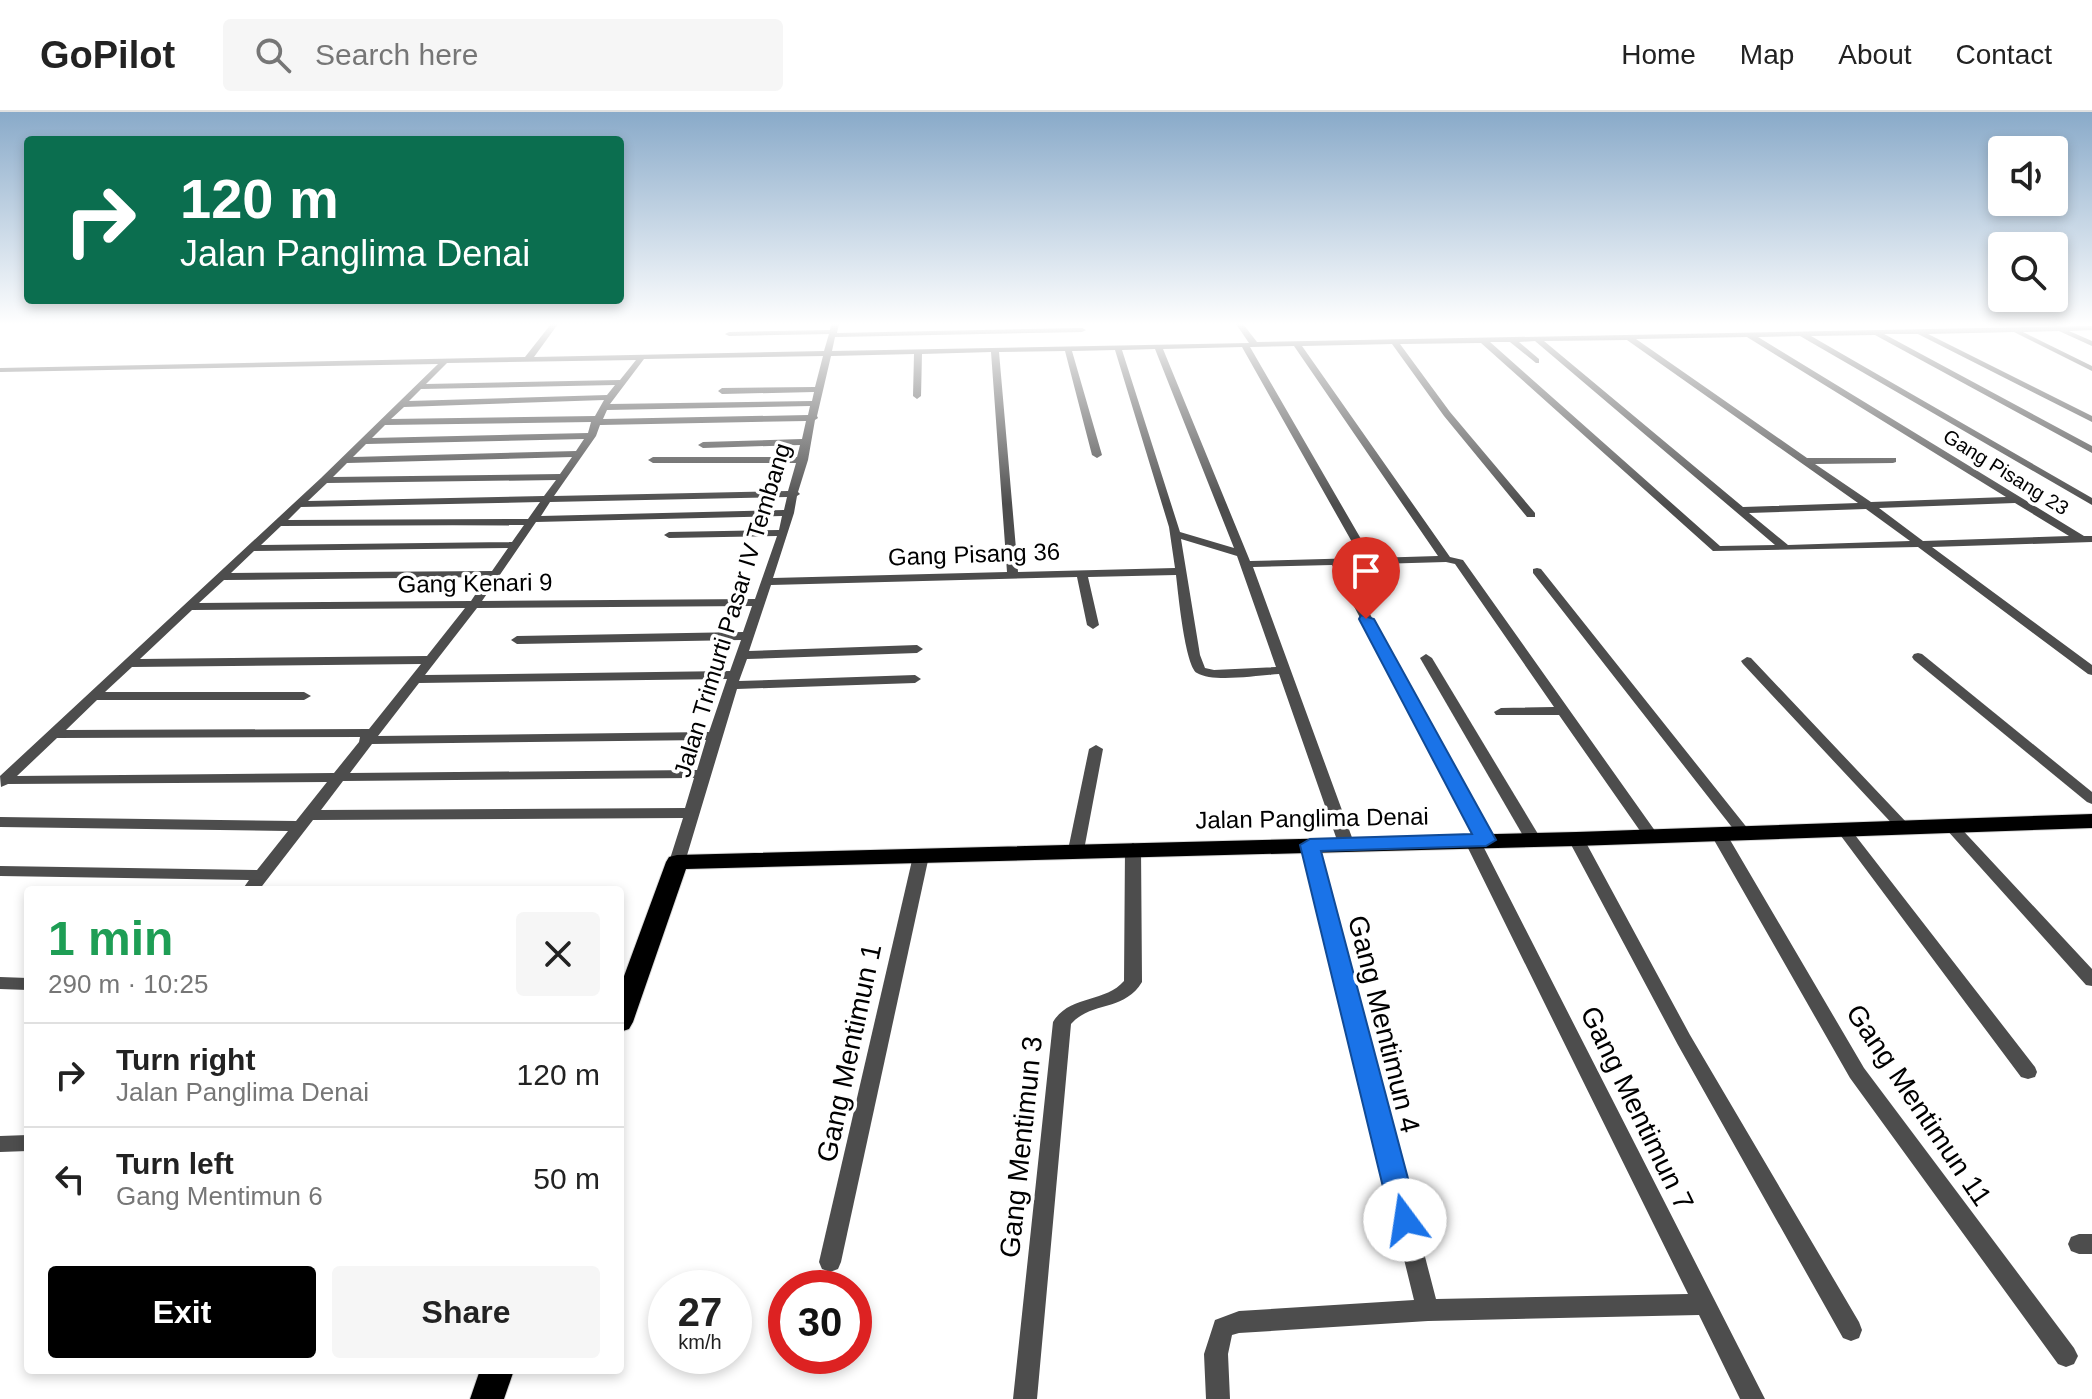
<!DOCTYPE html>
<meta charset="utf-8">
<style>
body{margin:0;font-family:Arial,sans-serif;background:#f6f6f6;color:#222;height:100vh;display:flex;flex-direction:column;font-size:30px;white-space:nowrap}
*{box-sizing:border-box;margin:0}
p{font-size:26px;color:#767676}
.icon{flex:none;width:44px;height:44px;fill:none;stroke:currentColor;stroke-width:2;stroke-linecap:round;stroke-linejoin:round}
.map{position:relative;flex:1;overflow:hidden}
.side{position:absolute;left:24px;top:774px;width:600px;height:488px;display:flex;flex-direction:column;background:#fff;border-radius:8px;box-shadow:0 4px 12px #0003}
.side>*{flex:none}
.guide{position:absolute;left:24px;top:24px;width:600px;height:168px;border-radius:8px;box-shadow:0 4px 12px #0003;background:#0b6e4f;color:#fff;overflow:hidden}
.controls{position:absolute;left:1988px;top:24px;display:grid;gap:16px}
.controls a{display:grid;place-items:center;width:80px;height:80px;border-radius:8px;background:#fff;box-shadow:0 4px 12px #0003;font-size:40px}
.speed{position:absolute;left:648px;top:1158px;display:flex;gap:16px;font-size:40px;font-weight:700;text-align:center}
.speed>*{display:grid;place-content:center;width:104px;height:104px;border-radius:50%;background:#fff;box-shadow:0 4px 12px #0003;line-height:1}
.speed small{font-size:20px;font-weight:400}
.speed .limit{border:12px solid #d22;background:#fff;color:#111}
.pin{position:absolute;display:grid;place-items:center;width:68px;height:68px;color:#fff;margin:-82px -34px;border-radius:50% 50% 50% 0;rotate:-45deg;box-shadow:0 0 8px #0007}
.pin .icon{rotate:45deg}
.me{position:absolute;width:88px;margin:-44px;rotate:346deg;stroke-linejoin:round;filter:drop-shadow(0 0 6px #0008)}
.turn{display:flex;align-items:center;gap:28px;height:168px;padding:0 24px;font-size:36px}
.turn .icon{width:104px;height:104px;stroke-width:2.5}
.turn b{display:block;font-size:56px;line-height:68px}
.round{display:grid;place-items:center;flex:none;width:84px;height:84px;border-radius:8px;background:#f6f6f6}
.summary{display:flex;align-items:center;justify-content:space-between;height:136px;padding:0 24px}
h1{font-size:48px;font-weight:800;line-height:60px;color:#1e9e55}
.button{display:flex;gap:16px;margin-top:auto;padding:16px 24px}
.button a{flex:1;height:92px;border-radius:8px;background:#000;color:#fff;font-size:32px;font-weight:800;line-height:92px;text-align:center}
.button a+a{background:#f6f6f6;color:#222}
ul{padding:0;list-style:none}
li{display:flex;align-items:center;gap:24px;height:104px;padding:0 24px;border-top:2px solid #e0e0e0}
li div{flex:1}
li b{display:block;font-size:30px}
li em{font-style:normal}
header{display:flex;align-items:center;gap:48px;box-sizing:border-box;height:112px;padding:0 40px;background:#fff;border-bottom:2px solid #e0e0e0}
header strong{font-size:38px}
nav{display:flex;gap:44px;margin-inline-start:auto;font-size:28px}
.search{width:560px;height:72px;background:#f6f6f6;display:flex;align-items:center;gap:20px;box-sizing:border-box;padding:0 28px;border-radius:8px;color:#767676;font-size:30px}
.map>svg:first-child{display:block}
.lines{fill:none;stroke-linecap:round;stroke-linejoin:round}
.major-casing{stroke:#dbdbdb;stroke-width:2}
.minor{fill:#4d4d4d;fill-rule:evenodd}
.major{fill:#000;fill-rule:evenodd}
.route{fill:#1a73e8;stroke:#114b97;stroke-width:2}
.labels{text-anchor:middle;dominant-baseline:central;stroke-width:7;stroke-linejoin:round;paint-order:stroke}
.far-street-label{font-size:20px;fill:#000;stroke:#fff}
.street-label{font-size:24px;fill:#000;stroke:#fff}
.near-street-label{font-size:28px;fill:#000;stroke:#fff}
</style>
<header>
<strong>GoPilot</strong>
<div class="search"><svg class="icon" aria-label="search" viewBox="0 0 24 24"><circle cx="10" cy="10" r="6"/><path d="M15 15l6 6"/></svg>Search here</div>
<nav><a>Home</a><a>Map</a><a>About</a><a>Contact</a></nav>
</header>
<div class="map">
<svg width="2092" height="1287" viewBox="0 0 2092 1287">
<rect width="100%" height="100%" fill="#fff"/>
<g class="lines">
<defs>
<g id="major">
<path d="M2092,702V716L1576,734L686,757L633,910L629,917L620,920V875L666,750L669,745L677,743L1576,720Z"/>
<path d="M480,1258H514L504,1287H470Z"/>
</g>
</defs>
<use href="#major" class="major-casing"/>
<g class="minor">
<path d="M551,212H558L534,245L824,239L829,222L729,224L725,222L729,220L830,218L831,212H839L837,221L1082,216L1086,218L1082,220L835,225L832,239L1249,231L1236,212H1243L1257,230L2092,214V218L2069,219L2092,229V234L2059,219L2023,220L2092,254V259L2014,220L1928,222L2092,304V310L1918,222H1884L2092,334V341L1875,223L1811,224L2092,386V393L1800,224L1758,225L2084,424H2092V430L1932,435L2092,553V563L2088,562L1918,435L1713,439L1481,231L1400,232L1450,300L1535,401V405H1527L1444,304L1392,232L1302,234L1450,445L1463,448L1658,723L1650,728L1645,726L1559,603H1496L1494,600L1501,596L1554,595L1455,452L1446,450L1343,453L1494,728L1491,731L1482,732L1765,1287H1740L1699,1203L1428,1209L1239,1221L1232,1223L1228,1242L1230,1287H1206L1204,1242L1215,1208L1239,1199L1414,1188L1302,733L1310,728L1318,733L1436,1187L1688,1182L1464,728L1467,725L1476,724L1332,453L1253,455L1354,731L1346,736L1338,731L1279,562C1260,563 1213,571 1197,561C1185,554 1178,479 1176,463L1088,465L1099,513L1093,517L1087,513L1077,465L771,473L749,539L917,533L923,537L917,541L747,547L739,569L915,563L921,567L915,571L737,577L685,750L683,754H671L669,750L683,706L313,708L259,778H242L249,768L0,764V754L257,758L288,719L0,715V705L296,709L327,670L8,672L1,675L0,664L321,366L438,252L0,260V256L525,245ZM1747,225L2006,385L1871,390L1815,352L1893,351L1896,350V346H1807L1636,227ZM1627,228L1858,391L1743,395L1544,229ZM1535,229L1775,433L1720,434L1490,230H1510L1536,251H1539V247L1519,230ZM1294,234L1438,444L1372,446L1250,235ZM1242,235L1361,446L1250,449L1163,237ZM1155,237L1234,436L1180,420L1122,238ZM1115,238L1169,415L1175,456L1018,460L999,240L1065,239L1092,343L1097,346L1102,343L1072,239ZM991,240L1007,460L773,466L794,401L797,384L800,382L798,380L808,348L815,308L818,306L817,304L831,244L914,242L913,284L917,287L921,284L922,242ZM823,244L815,275L722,276L718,279L722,282L814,280L812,289L610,292L644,247ZM636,248L620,268L426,272L447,251ZM615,273L607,283L409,289L421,277ZM604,288L595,304L391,307L404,295ZM810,294L808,303L603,307L607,298ZM806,309L802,327L703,330L698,333L703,336L800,333L797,345H653L648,348L653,351H796L788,379L554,384L596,324L600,313ZM591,310L588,321L372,326L385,313ZM584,327L576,339L353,345L366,332ZM572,345L560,362L333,365L347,351ZM556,368L544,384L308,389L327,371ZM787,385L784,398L541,404L550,390ZM540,390L528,407L288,408L301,395ZM2015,391L2069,424L1923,429L1879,396ZM1866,397L1910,429L1788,433L1749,401ZM782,404L779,418L669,420L664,423L669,426L777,424L755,487L482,489L536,410ZM524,413L512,430L261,433L281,414ZM1181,427L1237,444L1276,555L1214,558L1205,556L1200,543ZM508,436L492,459L231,461L254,439ZM487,465L471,489L199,491L224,468ZM752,494L743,520L517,524L511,528L517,532L741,528L730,559L425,563L477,496ZM465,496L427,544L140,547L192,498ZM421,552L369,617L66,618L97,588H304L311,584L304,580H105L132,555ZM727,567L709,620L378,624L419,571ZM360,625L359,630L334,661L17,664L57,626ZM706,628L697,658L350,661L372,632ZM694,666L685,696L321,698L343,669Z"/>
<path d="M1537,456L1541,457L1748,717L1751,720L1748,723H1738L1533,461V457Z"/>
<path d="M1918,541L1922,542L2092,680V692L2087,690L1914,548L1912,545L1914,542Z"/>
<path d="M1426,542L1432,546L1541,727L1538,730H1528L1525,727L1420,546Z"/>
<path d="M1747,545L1751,546L1908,712L1911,715L1908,718H1898L1743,552L1741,549Z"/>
<path d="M1096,633L1103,637L1084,738L1076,743L1068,738L1089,637Z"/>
<path d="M1951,709L1956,711L2092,857V874L2086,873L1946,717L1943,714L1946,711Z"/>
<path d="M1843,712L1848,714L2035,955L2037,960L2035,965L2028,967L2021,965L1838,720L1835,717Z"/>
<path d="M1718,716L1726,721L1864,956L2074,1236L2078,1244L2074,1252L2066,1255L2058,1252L1850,966L1710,721Z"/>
<path d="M1576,722L1584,727L1690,923L1859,1210L1862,1218L1859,1226L1851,1229L1843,1226L1678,933L1568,727Z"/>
<path d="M1133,731L1141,736L1142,870C1124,900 1091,889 1071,912L1037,1287H1013L1053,910C1069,883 1105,891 1124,869L1125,736Z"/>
<path d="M921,739L926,740L929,744L841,1150L838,1157L830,1160L822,1157L819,1150L913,744L916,740Z"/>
<path d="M0,865L28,866V878L0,877Z"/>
<path d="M28,1023V1039L0,1040V1024Z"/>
<path d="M2079,1122H2092V1142H2079L2071,1139L2068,1132L2071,1125Z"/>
</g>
<use href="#major" class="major"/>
</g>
<linearGradient id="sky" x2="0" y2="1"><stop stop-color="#89aac9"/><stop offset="0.54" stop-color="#fff"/><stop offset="1" stop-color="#fff" stop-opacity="0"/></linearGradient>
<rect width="2092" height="393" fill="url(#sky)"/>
<path class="route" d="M1361,503L1374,507L1496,728L1486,734L1321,739L1419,1108L1415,1117L1405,1120L1395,1117L1391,1108L1300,733L1310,727L1472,722L1359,507Z"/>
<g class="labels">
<g class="far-street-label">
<text transform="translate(2006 360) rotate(32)">Gang Pisang 23</text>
</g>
<g class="street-label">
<text transform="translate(974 442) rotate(-2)">Gang Pisang 36</text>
<text transform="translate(475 471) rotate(-1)">Gang Kenari 9</text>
<text transform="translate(732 498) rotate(-73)">Jalan Trimurti Pasar IV Tembang</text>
<text transform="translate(1312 706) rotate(-1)">Jalan Panglima Denai</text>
</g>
<g class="near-street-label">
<text transform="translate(1384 912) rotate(76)">Gang Mentimun 4</text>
<text transform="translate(849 941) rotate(-78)">Gang Mentimun 1</text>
<text transform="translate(1919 993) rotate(56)">Gang Mentimun 11</text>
<text transform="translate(1637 996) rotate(64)">Gang Mentimun 7</text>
<text transform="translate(1021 1035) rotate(-84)">Gang Mentimun 3</text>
</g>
</g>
</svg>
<div class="controls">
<a><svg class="icon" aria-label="sound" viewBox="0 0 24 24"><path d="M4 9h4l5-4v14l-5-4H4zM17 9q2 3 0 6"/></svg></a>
<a><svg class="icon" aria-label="search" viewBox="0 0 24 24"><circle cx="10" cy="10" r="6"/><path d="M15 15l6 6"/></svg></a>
</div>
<div class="speed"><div>27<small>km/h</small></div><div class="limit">30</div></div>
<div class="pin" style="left:1366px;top:507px;background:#d93025"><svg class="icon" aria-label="arrive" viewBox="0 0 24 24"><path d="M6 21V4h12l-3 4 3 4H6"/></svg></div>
<svg class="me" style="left:1405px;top:1108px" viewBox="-20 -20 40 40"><circle r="19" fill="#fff"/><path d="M0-13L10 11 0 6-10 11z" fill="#1a73e8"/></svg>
<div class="guide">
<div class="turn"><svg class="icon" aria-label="right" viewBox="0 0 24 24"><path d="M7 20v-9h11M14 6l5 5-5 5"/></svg><div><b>120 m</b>Jalan Panglima Denai</div></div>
</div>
<section class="side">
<div class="summary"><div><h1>1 min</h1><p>290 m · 10:25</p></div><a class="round"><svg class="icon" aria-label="close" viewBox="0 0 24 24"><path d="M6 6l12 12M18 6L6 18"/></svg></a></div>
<ul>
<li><svg class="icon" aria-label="right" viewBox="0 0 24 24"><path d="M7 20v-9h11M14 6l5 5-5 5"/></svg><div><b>Turn right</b><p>Jalan Panglima Denai</p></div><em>120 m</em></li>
<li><svg class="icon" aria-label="left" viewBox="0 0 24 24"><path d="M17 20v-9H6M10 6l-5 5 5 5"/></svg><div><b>Turn left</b><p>Gang Mentimun 6</p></div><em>50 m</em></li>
</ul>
<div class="button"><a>Exit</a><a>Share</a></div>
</section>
</div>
